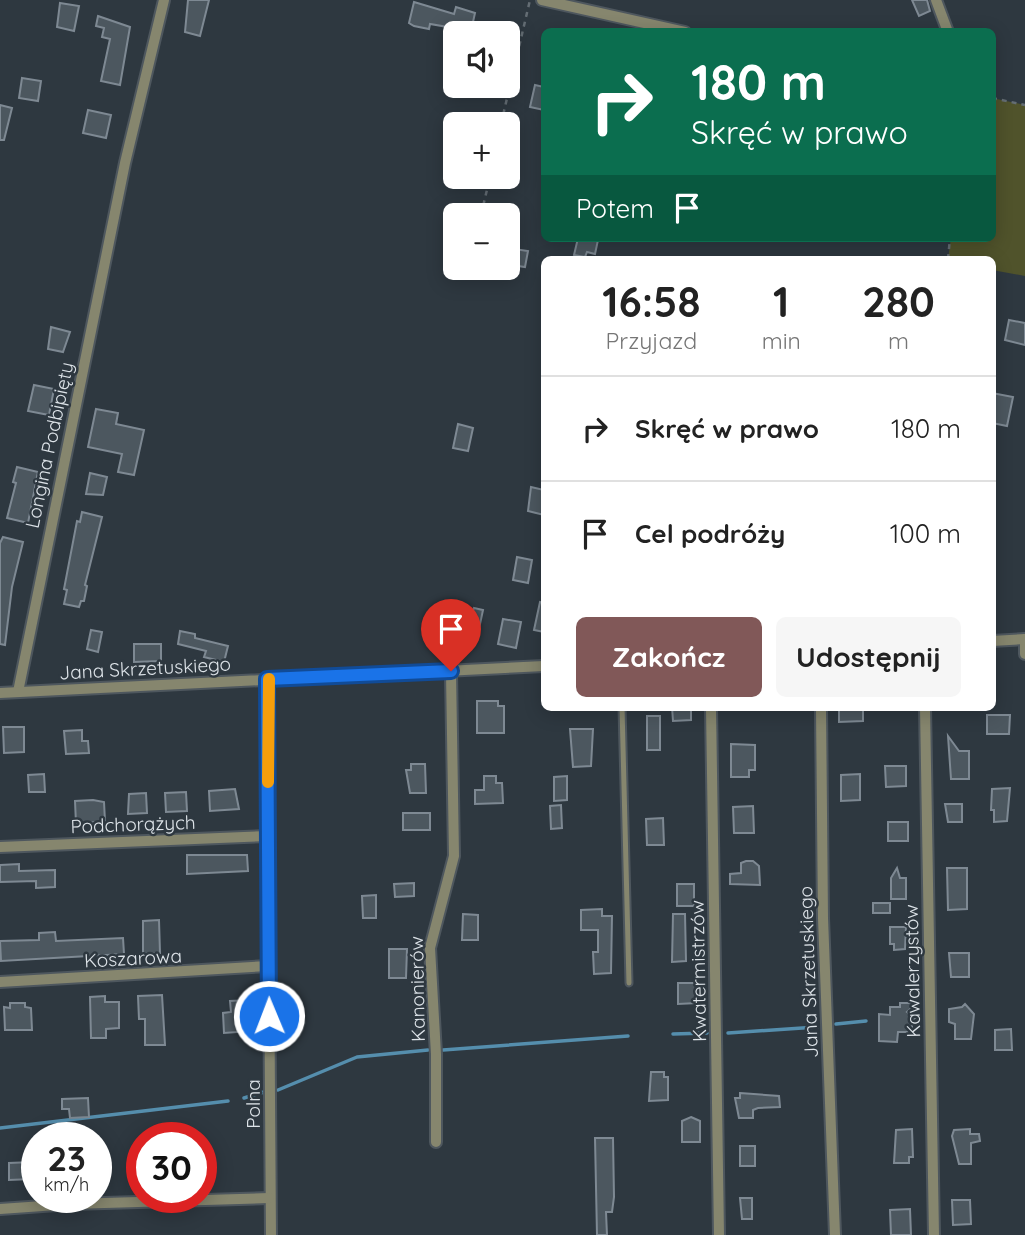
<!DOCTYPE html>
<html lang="pl">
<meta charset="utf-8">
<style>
body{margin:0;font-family:Quicksand,sans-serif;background:#f6f6f6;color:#222;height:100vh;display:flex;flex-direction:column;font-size:26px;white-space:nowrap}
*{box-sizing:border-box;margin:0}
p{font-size:23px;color:#767676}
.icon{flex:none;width:38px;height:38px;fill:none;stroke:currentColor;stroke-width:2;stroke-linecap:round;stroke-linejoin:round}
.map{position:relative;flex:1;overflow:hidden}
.sheet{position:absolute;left:541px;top:256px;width:455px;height:455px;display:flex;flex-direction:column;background:#fff;border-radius:10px;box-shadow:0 4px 18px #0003}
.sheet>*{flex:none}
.guide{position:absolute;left:541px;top:28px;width:455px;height:214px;border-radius:10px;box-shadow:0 4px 18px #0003;background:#0b6e4f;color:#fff;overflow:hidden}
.tools{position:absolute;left:443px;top:21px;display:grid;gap:14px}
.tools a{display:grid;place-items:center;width:77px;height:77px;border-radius:10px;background:#fff;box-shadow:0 4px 18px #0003;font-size:35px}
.speed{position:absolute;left:21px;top:1122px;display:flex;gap:14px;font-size:35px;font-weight:700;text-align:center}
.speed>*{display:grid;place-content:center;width:91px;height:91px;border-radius:50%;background:#fff;box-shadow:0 4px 18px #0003;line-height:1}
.speed small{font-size:18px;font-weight:400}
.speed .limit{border:10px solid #d22;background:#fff;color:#111}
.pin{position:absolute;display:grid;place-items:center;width:60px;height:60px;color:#fff;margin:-72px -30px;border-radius:50% 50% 50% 0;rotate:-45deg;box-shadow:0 0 7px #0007}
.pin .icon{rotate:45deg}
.me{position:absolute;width:77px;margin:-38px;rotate:359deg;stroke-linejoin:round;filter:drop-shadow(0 0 5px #0008)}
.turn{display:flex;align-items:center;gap:24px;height:147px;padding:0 35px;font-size:32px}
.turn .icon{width:91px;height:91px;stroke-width:2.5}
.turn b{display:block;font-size:49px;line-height:60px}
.then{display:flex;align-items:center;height:66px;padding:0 35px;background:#0003;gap:14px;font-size:26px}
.eta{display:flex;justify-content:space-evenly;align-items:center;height:119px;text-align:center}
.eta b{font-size:42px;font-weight:800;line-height:49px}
.cta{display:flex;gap:14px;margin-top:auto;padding:14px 35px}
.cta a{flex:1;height:80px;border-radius:10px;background:#815858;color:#fff;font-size:28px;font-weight:800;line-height:80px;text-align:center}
.cta a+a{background:#f6f6f6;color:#222}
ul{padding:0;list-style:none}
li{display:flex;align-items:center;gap:21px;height:105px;padding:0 35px;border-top:2px solid #e0e0e0}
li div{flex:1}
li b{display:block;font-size:26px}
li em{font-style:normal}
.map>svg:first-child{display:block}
.green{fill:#50532b}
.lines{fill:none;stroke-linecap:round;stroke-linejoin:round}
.stream{stroke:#558ead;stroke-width:3.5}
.building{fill:#4c575f;stroke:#7e8993;stroke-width:2}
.service-casing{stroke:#4e575e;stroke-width:9}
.minor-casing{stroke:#4e575e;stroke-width:14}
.path{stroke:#646d74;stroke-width:2.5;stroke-dasharray:5 5;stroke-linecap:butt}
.service{stroke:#86866e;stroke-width:5}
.minor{stroke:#86866e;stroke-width:10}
.route-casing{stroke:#114b97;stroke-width:18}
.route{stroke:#1a73e8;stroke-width:12}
.slow{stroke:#f59e0b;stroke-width:12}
.labels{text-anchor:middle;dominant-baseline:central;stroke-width:5;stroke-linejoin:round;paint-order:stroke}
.street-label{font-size:19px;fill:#dde3e8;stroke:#2e3840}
</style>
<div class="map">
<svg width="1025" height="1235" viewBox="0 0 1025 1235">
<rect width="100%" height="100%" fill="#2e3840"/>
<path class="green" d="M992,98L1025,105V276L992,270V259H948L951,238H992Z"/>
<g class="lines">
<g class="stream">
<path d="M836,1024L866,1021"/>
<path d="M728,1033L817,1027"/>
<path d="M673,1034L707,1033"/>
<path d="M443,1050L628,1036"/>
<path d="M278,1090L357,1057L428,1050"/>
<path d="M244,1098L264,1092"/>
<path d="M0,1128L228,1101"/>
</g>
</g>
<g class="building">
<path d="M188,0H209L200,36L185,32Z"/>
<path d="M912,0H927L930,11L919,16Z"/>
<path d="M414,2L454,14L456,7L475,13L471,31L430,24L429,29L414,26L409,23Z"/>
<path d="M60,3L79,6L74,31L57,27Z"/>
<path d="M98,16L130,27L120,85L101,81L110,39L102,37L104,28L96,26Z"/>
<path d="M22,78L41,81L38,101L19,98Z"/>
<path d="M535,85L544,87V110L530,107Z"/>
<path d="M0,105L12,108L4,140H0Z"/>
<path d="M88,110L111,115L106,138L83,133Z"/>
<path d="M578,238L598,240L595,254L587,252L585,257L574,255Z"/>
<path d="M514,249L528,251L525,267L511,265Z"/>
<path d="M1009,320L1025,323V345L1005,340Z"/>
<path d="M51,327L70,332L63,352L48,349Z"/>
<path d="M34,385L54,389L49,415L28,411Z"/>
<path d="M992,393L1013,397L1007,426L992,423Z"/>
<path d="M96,409L118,413L116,424L144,430L134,475L118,472L122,454L88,447Z"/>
<path d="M458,424L473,428L468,451L453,448Z"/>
<path d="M17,467L38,472L28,523L7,518L16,483L13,482Z"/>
<path d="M90,473L107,477L103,495L86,494Z"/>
<path d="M531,487L544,490V515L528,511Z"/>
<path d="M82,512L102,517L85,585L87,586L84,601H81L79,607L64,604L67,590L64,589L77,521L80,522Z"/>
<path d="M3,537L23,542L12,587L5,645L0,644V543Z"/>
<path d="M517,557L532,560L528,583L513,580Z"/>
<path d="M540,602L544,603V632L534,630Z"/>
<path d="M474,608L483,610L477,638L464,635Z"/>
<path d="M503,619L521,622L516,648L498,644Z"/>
<path d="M91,630L102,632L98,652L87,649Z"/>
<path d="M180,631L195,634V638L228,646L224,662L204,657L206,651L178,644Z"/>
<path d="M459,633L460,651L436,653L435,635Z"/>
<path d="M134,644H161V661L134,662Z"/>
<path d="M477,701H498V706H504V733H477Z"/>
<path d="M672,707H691V720L673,721Z"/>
<path d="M839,707H863V721L839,722Z"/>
<path d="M987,715H1010L1009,734H987Z"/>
<rect x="647" y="716" width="13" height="34"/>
<path d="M3,727H24V752L4,753Z"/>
<path d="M570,729H593L591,766L573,767Z"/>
<path d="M82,730V741H88L89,753L66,754L64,731Z"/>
<path d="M948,736L959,751H969V779H951Z"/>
<path d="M731,744L755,745V770H749V777H731Z"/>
<path d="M411,764H425L426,793H410L406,770H411Z"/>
<path d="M885,766H906V786L886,787Z"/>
<path d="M44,774L45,792H29L28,775Z"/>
<path d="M860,774V800L841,801V775Z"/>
<path d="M484,776H496V783H502L503,803L475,804V790H484Z"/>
<path d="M567,776V800L554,801V777Z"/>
<path d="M1010,788L1007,821L994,822V810H991L992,789Z"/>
<path d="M235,789L239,809L210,811L209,791Z"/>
<path d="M186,792L187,811L166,812L165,793Z"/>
<path d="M146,793L147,813L128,814L129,794Z"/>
<path d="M93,800L104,802L105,821L76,824L75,801Z"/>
<path d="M945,804H962V822H948Z"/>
<path d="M561,805L562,828L551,829L550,806Z"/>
<path d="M753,806L754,833H734L733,807Z"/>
<rect x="403" y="813" width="27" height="17"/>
<path d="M663,818L664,845H647L646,819Z"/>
<rect x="888" y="822" width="20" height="19"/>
<path d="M187,855H247L248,871L187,874Z"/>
<path d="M746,861H753L759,866L760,885L730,884V874L741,873V863Z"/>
<path d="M19,864V871L55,870V887L36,888V881L0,882V865Z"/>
<path d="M897,868L900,878H906V899H891V878Z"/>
<path d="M947,868H967V909L948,910Z"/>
<path d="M414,883V896L395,897L394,884Z"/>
<rect x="677" y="884" width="17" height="22"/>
<path d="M376,895V918H363L362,896Z"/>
<rect x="873" y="903" width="17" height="10"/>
<path d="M602,909V916H612L611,973L594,974L593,952H598V930H581V910Z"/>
<path d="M463,914L478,915V940H462Z"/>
<path d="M673,914H685L686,961L672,962Z"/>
<path d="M159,920L160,953L143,954V921Z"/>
<path d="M890,927H906L905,949L894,950V944H890Z"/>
<path d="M55,932L56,941L123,938L124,954L1,961L0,941L39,940V933Z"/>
<path d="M389,949H407L406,978H389Z"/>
<path d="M949,953H969V977H951Z"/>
<path d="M678,983H697V1003L678,1004Z"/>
<path d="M162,995L165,1045H145V1019H139L138,996Z"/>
<path d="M105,996V1002H119V1028L106,1029V1038H91L90,997Z"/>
<path d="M250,1000L251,1031L224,1033L223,1013L231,1012L230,1001Z"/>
<path d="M10,1003H25V1007L31,1008L32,1030H5L4,1007L10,1008Z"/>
<path d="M900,1003H917L907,1012L915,1018L912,1020V1032H898L897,1042L879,1041V1014L890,1015V1007H900Z"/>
<path d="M965,1004L974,1014L971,1039H955V1024L949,1022V1009L962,1007Z"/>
<path d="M1011,1029L1012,1050H995V1030Z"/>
<path d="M651,1072H664V1077H668V1100L649,1101Z"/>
<path d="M740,1093L779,1096L780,1107L758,1108L753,1110V1118H739L735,1098H740Z"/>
<path d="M88,1098L89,1117L70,1118L69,1109H62V1099Z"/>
<path d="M691,1117L700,1121V1142H682V1121Z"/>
<path d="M912,1129L913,1157H909V1163H894L896,1130Z"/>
<path d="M970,1129V1134H979L980,1141L971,1143V1164H959L952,1136L954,1130Z"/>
<path d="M595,1138H613L614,1197L612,1212H606L607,1235H597Z"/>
<rect x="740" y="1146" width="15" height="20"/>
<path d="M142,1154V1171L130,1172V1155Z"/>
<path d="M107,1161L108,1181H96V1162Z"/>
<path d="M32,1162V1179L9,1180V1163Z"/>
<path d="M740,1198H752V1219H742Z"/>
<path d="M952,1200H970L971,1224L953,1225Z"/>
<path d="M910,1209L911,1235H891L890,1210Z"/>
</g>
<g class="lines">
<defs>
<path id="service" d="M622,707L629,983"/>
<g id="minor">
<path d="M542,0L685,32"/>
<path d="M936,0L948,32"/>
<path d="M1025,639V654"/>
<path d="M992,641L1025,639"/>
<path d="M267,679L271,1235"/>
<path d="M18,692L125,163L164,0"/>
<path d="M0,693L544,666"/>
<path d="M711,707L719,1235"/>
<path d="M821,707L823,918L835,1235"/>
<path d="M925,707L934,1235"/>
<path d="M0,847L268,836"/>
<path d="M0,982L268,966"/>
<path d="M436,1142V1054L430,948L454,856L451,672"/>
<path d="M0,1209L71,1204L269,1198"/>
</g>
</defs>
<use href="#service" class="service-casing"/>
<use href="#minor" class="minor-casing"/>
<g class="path">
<path d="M992,98L1025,105"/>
<path d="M501,124L530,0"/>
<path d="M481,215L490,177"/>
<path d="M948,259L950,238"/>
<path d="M469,271L470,268"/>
</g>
<use href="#service" class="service"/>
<use href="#minor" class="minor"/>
</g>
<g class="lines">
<defs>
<path id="route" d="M269,1016L267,679L451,671"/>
</defs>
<use href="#route" class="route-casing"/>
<use href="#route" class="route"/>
<path class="slow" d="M268,782L269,679"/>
</g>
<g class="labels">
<g class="street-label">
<text transform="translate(49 445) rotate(-78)">Longina Podbipięty</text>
<text transform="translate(145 668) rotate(-3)">Jana Skrzetuskiego</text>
<text transform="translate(133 824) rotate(-2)">Podchorążych</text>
<text transform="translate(133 958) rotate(-3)">Koszarowa</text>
<text transform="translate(698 971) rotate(-91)">Kwatermistrzów</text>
<text transform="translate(912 971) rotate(-91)">Kawalerzystów</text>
<text transform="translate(808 972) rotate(-92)">Jana Skrzetuskiego</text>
<text transform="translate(417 989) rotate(-91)">Kanonierów</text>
<text transform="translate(253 1104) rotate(-90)">Polna</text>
</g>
</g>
</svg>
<div class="tools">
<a><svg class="icon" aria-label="sound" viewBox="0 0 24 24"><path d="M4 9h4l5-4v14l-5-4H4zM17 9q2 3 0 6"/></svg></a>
<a>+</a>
<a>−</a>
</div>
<div class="speed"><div>23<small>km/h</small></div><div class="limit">30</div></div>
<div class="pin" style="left:451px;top:671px;background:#d93025"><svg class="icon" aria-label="arrive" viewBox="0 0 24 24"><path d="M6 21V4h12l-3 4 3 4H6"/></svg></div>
<svg class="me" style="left:269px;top:1016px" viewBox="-20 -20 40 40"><circle r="17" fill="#1a73e8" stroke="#fff" stroke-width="3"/><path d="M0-11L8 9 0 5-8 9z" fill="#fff"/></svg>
<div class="guide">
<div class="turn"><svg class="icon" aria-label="right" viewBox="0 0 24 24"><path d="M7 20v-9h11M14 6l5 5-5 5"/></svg><div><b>180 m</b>Skręć w prawo</div></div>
<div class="then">Potem<svg class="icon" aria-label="arrive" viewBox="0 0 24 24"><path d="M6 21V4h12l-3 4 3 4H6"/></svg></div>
</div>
<section class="sheet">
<div class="eta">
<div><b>16:58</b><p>Przyjazd</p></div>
<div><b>1</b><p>min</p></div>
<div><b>280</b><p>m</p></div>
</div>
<ul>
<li><svg class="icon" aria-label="right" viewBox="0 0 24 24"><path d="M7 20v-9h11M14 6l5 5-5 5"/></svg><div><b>Skręć w prawo</b></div><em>180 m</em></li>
<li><svg class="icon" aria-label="arrive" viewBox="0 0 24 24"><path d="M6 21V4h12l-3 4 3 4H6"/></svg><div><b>Cel podróży</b></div><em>100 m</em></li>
</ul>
<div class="cta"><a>Zakończ</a><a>Udostępnij</a></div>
</section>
</div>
